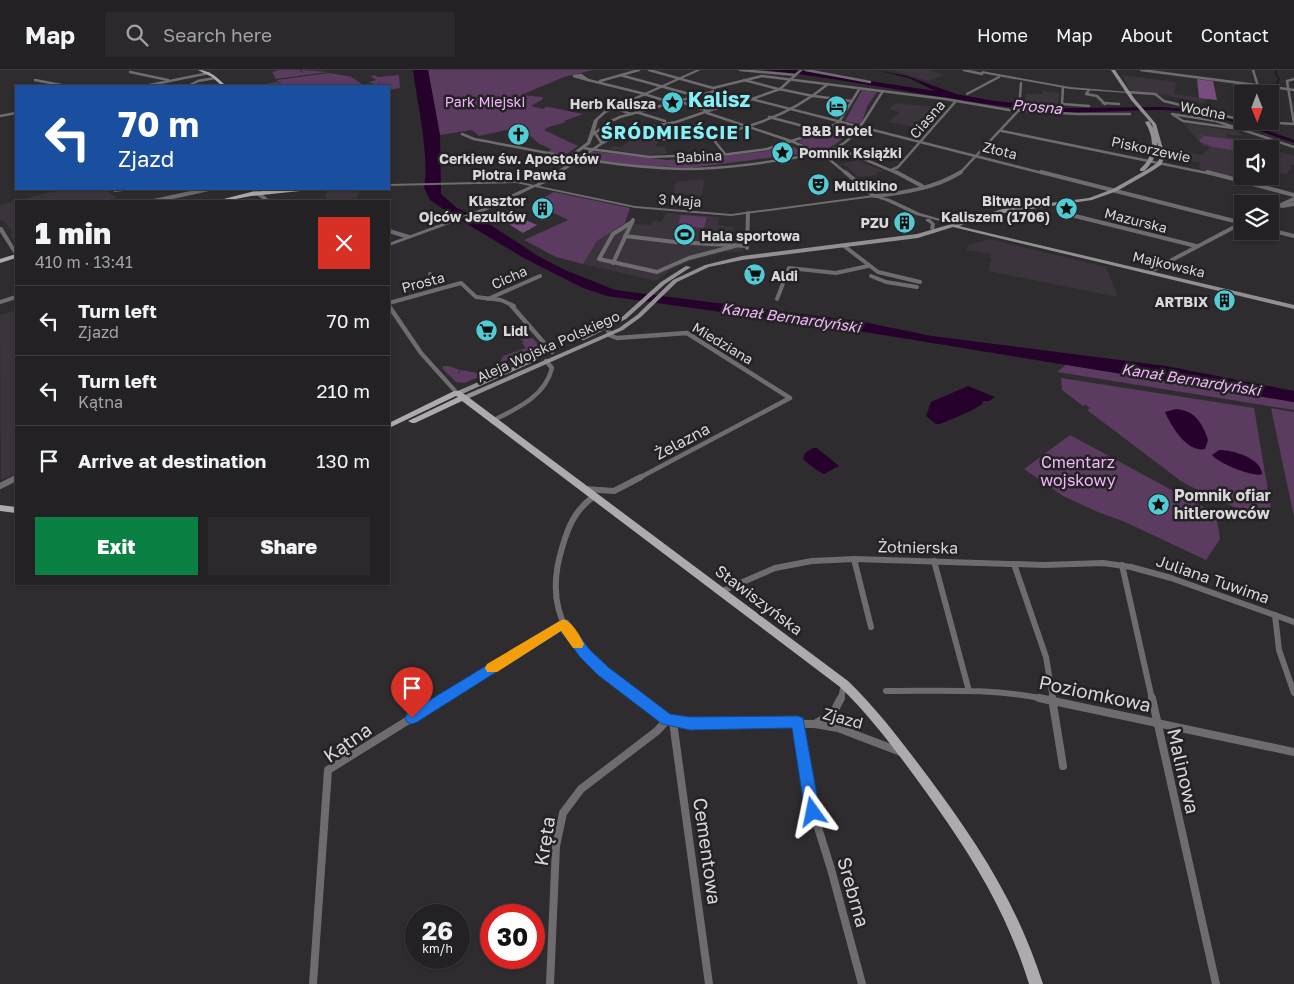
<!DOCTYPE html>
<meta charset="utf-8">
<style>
body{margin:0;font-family:"Golos Text",sans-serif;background:#2b292b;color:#f1f3f6;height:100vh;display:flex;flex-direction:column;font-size:19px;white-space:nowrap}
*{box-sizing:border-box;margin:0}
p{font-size:16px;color:#a3a3a6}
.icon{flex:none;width:28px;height:28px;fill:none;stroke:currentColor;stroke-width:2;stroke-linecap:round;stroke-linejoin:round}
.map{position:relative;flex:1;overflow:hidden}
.side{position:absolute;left:15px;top:130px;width:375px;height:385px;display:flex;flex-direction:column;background:#232123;border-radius:0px;box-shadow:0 1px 4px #0004,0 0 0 1px #403e41}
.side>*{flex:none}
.banner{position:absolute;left:15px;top:15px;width:375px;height:105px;border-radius:0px;box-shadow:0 1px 4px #0004,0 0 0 1px #403e41;background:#1a4fa0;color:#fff;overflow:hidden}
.needle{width:32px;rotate:179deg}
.tools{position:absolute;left:1234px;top:15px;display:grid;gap:10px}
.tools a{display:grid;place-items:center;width:45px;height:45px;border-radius:0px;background:#232123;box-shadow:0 1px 4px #0004,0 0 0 1px #403e41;font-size:25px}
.speed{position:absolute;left:405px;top:834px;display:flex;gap:10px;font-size:25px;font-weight:700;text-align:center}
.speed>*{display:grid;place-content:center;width:65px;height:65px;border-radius:50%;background:#232123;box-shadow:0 1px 4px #0004,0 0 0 1px #403e41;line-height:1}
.speed small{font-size:12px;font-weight:400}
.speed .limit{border:8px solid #d22;background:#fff;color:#111}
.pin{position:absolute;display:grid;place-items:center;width:42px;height:42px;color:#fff;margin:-51px -21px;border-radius:50% 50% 50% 0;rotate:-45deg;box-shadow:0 0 5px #0007}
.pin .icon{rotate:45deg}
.me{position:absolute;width:55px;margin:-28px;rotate:348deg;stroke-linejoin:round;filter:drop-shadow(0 0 4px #0008)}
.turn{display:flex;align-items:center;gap:18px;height:105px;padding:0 20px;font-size:22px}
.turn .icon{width:65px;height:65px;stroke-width:2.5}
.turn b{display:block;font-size:35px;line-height:42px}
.round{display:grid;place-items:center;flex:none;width:52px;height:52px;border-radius:0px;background:#2b292b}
.headline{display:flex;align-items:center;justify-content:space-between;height:85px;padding:0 20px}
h1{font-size:30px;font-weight:800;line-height:38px}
.primary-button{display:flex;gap:10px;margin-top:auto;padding:10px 20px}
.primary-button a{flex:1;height:58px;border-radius:0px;background:#0b8043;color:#fff;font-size:20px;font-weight:800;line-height:58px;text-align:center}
.primary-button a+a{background:#2b292b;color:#f1f3f6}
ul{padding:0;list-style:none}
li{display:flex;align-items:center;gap:15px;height:70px;padding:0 20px;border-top:1px solid #403e41}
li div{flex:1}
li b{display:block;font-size:19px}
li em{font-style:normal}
header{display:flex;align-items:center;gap:30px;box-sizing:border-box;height:70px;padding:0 25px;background:#232123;border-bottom:1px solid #403e41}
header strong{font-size:24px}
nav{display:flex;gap:28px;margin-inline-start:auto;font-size:18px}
.search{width:350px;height:45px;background:#2b292b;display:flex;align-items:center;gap:12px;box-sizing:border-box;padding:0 18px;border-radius:0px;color:#a3a3a6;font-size:19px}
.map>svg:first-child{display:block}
.built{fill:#3b343c}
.green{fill:#5b3b5f}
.forest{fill:#764d7c}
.water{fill:#25012b}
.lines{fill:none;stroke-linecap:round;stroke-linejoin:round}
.stream{stroke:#25012b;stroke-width:1}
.minor-far4{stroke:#6e6c6e;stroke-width:2.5}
.minor-far3{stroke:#6e6c6e;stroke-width:4}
.minor-far2{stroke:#6e6c6e;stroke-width:4.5}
.minor-far1{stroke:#6e6c6e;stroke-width:6}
.minor{stroke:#6e6c6e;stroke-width:8}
.tertiary{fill:#6e6c6e;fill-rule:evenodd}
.secondary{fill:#929092;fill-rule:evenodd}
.primary{fill:#aeabae;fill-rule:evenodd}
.route{fill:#1a73e8;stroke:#114b97}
.slow{fill:#f59e0b}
.labels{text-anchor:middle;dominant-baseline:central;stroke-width:5;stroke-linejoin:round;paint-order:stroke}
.far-park-label{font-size:14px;fill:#f5b5fe;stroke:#252225}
.far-poi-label{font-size:14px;font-weight:bold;fill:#d9d7d9;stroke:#252225;text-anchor:end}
.far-street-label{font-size:14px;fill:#d9d7d9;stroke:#252225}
.far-water-label{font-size:15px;font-style:italic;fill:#f5b6fe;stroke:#252225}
.street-label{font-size:16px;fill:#d9d7d9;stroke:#252225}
.park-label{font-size:16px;fill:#f5b5fe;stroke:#252225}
.poi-label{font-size:16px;font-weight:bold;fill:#d9d7d9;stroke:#252225;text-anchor:start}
.far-district-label{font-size:18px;font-weight:bold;letter-spacing:1px;fill:#85f0f8;stroke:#252225}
.near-street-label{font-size:19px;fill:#d9d7d9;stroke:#252225}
.far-town-label{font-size:21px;font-weight:bold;fill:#85f0f8;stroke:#252225}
</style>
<header>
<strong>Map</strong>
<div class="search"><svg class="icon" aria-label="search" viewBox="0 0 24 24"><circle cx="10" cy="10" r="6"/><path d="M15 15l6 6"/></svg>Search here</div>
<nav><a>Home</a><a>Map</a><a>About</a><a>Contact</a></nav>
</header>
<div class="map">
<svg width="1294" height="914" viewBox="0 0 1294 914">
<rect width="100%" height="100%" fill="#2f2c2f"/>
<g class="built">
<path d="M892,0H928L945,5L928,11Z"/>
<path d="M1122,5L1176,12L1174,24L1207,29L1204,33L1168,26L1169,25L1134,22L1130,20Z"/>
<path d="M1042,21L1059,23L1057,36L1025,33L1026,24H1042Z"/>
<path d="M895,33L924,36L946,39L927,60L889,52L900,42L889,39Z"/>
<path d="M1183,53L1240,62L1241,66L1226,64V67L1266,73L1278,81L1294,86V95H1290L1289,96L1292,97L1286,104L1270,102V79H1242V104L1239,108L1206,101L1198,97L1201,93L1170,86L1169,78L1203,85L1210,77L1203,76Z"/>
<path d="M633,68L659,71L655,76L665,77L667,84L646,85L609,79L613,76L621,77Z"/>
<path d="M859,89L863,93L884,101L876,103L878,105L859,107L845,95H838Z"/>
<path d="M702,109L705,113L701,126L673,123L675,117L673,115L677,114L676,112Z"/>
<path d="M64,119H107L118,131H16V175L10,165L12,162L4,151L0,150V135Z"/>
<path d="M360,119L356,131H326V120Z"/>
<path d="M666,143L720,147L718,155L734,157L733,163L743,164L744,173L740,174L744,181L721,183L690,191L673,198L656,211L583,194L597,171L625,153L652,155L653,151L662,152Z"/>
<path d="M989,169L1106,197L1118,227L988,201L992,189L990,188L991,184L966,180L968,175Z"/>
<path d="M16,240V403L1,410L0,245Z"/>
</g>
<g class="green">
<path d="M279,0H299L305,4L301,0L328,2L276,9L272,2Z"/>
<path d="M428,0H593L564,7L521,25L542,27L543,29L531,36L543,39L546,37L544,36L583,44L564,51L566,52C559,55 550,55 544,60L578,76L565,85L548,82L551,79L538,73L521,57L479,66L472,60L440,65Z"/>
<path d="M329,3L353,7L350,8H353L365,16H279L282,13L276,16L282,10L274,16H253L278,12L277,10Z"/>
<path d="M375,5L378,7L399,5L400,18L389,20V16H380L379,8V16L369,12L376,10L370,6L361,8Z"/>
<path d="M862,20L877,22L868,35L861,54L845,51Z"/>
<path d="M842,53L857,57C834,73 828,91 798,71Z"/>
<path d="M1198,65L1267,74L1273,81L1270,83V79L1258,74V79H1242V82L1213,77L1200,72L1199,69L1204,67Z"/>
<path d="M788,75L808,83L689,98L628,95L581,88L592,81L667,90L740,84L766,81Z"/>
<path d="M554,122L630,138L625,153L597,171L583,194L556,187L524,170L568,150L552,142L553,141L548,138L551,136L537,131Z"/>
<path d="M681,145L707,147L704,158L678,156Z"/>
<path d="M533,268L541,278L517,288L495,293L500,292L503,286L526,278L522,273L524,272L520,269Z"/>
<path d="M514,293L464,313L456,312L443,299V296H449L460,300L458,303V304L461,300L477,303Z"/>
<path d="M1067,294L1294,332V340L1057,302Z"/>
<path d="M1061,308L1254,338L1272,444L1267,452L1201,422L1181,411L1087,340L1090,338L1086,335L1083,336L1062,320Z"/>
<path d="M1271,338L1294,342V447Z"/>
<path d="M1070,365L1216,444L1220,469L1206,490L1123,451L1100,443L1063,426L1024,399Z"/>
</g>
<g class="forest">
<path d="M1197,9L1213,11L1217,30L1199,28Z"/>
<path d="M519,147L537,155L523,163L505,152Z"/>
</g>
<g class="water">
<path d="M413,0H428L440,65L441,124L457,138L480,148L538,186L565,200L615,220L858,251L932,266L1166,296L1294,321V332L871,263L607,226L583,218L522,187L449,143L430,130L424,118C430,88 417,32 413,0Z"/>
<path d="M764,0H798L935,21L909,8L876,0L907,6L956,24L995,31L1067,38L1164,37L1195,40L1249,54L1294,70V73C1260,62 1225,46 1189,42C1140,36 1090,46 1041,41C948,31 856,10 764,0Z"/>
<path d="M968,316L995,327L989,331H983L982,334C971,342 954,348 940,354H936L926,346L931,332Z"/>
<path d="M1176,339C1196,341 1202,353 1208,370L1205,379C1187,383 1171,356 1165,342Z"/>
<path d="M813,378H817L839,396L824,404C819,402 807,393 803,389L805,383Z"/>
<path d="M1219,380C1233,380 1261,388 1262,404C1254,408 1218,393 1212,385Z"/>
</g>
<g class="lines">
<path class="stream" d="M1265,24L1264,20L1277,14L1279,9L1275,2L1277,0"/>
<g class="minor-far4">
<path d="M649,0L713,18L762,6L945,29L1009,40L1077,44H1130"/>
<path d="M740,0L796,5"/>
<path d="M806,0L870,12"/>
<path d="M964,0L982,4"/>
<path d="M1141,0L1294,20"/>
<path d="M1253,0L1258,16"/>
<path d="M130,2L168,10"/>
<path d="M581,5L588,10L574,6Z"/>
<path d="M620,5L693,25"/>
<path d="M1294,9L1287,11L1294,53"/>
<path d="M35,10L66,16"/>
<path d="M588,10L645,24"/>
<path d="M744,10L778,19"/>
<path d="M600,11L639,0"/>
<path d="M145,16L209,3"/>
<path d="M188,16L198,11L215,8"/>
<path d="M1063,17L1062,34L1089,36"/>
<path d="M779,19L813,26"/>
<path d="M1089,20L1086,24L1097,26L1105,34"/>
<path d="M1127,22L1155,24L1164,31L1242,50"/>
<path d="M644,24L669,32"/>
<path d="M967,24L999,7"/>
<path d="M814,26L851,31"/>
<path d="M751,29L1046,104"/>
<path d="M752,29L780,19L801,0"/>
<path d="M681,32L708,41L743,30"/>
<path d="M1103,33L1119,34"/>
<path d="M612,37L631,44"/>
<path d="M636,42L665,51"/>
<path d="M707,43L791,71L824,85L847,104"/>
<path d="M1172,44L1216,51L1240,59L1183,51Z"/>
<path d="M0,46L16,43"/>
<path d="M769,47L822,61"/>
<path d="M1248,51L1294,54"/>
<path d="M672,53L699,66"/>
<path d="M1240,59L1294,77"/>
<path d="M1002,61L1212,104"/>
<path d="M462,64L474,69C544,82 613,98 685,99C729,99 774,91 818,84C856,76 863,50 883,21"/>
<path d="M594,64L607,53L620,47L715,21L743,30"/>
<path d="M709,64L725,84"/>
<path d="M622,65C690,78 774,59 828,14"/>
<path d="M602,73L628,61L676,52L708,41"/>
<path d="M583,78L650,87L729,84L767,79L822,61L839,52L860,18"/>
<path d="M838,78L899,104"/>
<path d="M891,100L898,97L956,31"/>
<path d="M959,104L1019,40L1021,13"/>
</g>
<g class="minor-far3">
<path d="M845,102L874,126C903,123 936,118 961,102"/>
<path d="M896,102L922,116"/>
<path d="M1041,102L1242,153"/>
<path d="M1207,102L1294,125"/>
<path d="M252,119L268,131"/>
<path d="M115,120L123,119"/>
<path d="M154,131L209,119"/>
<path d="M1282,136L1294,134"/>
<path d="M1270,140L1294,129"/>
<path d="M1071,145L1196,176"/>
<path d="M632,152L613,164L599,189L657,202L689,188L735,176"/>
<path d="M1270,160L1294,166"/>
<path d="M389,161L409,167"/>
<path d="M625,166L675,172L747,176"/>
<path d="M844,176L878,202L920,212"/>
<path d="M747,178L748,143"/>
<path d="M613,193L633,150"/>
<path d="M1149,202L1242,153"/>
<path d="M430,204L436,211"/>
<path d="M871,206L886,212L917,217"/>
<path d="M488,229L540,206"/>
<path d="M777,229L789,198L836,203L868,196"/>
<path d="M0,232L16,227"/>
<path d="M389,233L461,213L476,227L501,230L514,236"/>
</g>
<g class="minor-far2">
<path d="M511,235L552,282"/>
<path d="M608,258L609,265L617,268L687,263L790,328L639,408"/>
<path d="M492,351C516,339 545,327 552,298L546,291"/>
</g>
<g class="minor-far1">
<path d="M0,416L16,408"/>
<path d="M585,419L614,421L641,407"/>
<path d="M593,427C575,440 568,457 562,478C538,556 585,585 638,629"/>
<path d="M854,489L871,557"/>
<path d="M934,491L969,621"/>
<path d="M1014,494L1046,587L1053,629"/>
<path d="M1122,495L1152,629"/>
<path d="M720,522L775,498L812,491L854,489L1044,495L1103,493L1131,497L1171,508L1294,552"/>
<path d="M1275,545L1279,580L1294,623"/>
<path d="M886,621C939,621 993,618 1045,629"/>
<path d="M442,629L563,554"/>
<path d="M841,629L844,614"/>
</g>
<g class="minor">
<path d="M637,628L655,642L673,652L815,654L838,658L901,682"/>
<path d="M1039,628L1294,682"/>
<path d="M1052,628L1063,696"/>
<path d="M1152,628L1216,914"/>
<path d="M673,652L709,914"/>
<path d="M798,652L810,732L831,799L862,914"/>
<path d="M815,654L833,643L841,628"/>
<path d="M313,914L328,700L444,628"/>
<path d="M550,914L556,776L563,743L581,719L657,661L667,650"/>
</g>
<g class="tertiary">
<path d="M696,0H701L606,43L598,50L595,61L604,73L603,74L549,111L539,116L635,136L731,144L874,125L890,129L920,143L954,153L952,154L916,145L886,131L874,127L731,146L635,138L535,117L485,141L389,176V173L481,139L530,116L516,113L389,116V114L516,111L534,115L545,109L600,73L594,64L590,74L568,90L565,89L587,72L594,50L604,41Z"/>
<path d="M982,1L1070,17L1129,22L1127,23L1070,19L981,3Z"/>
<path d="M543,106H545V108L523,111L521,110Z"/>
<path d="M926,149H930L935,154L934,160L930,159L931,154L926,151Z"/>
<path d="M0,157H2L16,180V184H14L0,162Z"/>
<path d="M389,234L391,235L423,282L459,322V324H455L419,284L389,240Z"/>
</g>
<g class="secondary">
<path d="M1111,0H1115L1134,28L1156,54L1165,86L1161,95L1152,101L1117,121L1092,130L1004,143L959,156L1294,235V239L953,157L918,168L742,190L709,197L677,212L641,247L623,260L465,330H459L458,328L619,258L637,245L673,210L705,195L742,186L917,164L1003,139L1089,128L1113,119L1148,99L1157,93L1161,86L1157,72C1157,84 1153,93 1144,101H1140V99C1155,86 1155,68 1145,52L1149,51L1153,58L1152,54L1131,30Z"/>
<path d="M686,196L691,197L665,214L626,249L584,270H580V268L622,247L661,212Z"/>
<path d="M536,287L538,288V290L460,325H457L453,323Z"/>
</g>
<g class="primary">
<path d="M198,0C210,0 218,8 226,16H222L212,7Z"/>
<path d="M287,119H303L300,121L251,126L225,131H216L251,122Z"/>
<path d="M16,184V188L0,193V189Z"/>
<path d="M454,321H460L848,611C877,639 902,672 926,704C977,772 1017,833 1043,914H1029C1005,836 966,777 918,711C894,678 870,646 840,617L462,331L415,353H412L408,351L458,327L456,326L389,358V353Z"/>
<path d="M0,435L16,437V443L0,441Z"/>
</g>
</g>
<path class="route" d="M563,549L568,550L589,579L608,597L670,644L690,647L798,646L803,648L820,742L818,747L813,749L807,747L805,742L792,658L690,660L662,654L598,605L580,587L561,561L417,652L412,654L407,652L405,648L407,644Z"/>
<path class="slow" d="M563,549C572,551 580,566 584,574L582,578H573L561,561L497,602H487L485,598L487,594Z"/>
<defs>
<symbol id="sight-disc" viewBox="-11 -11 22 22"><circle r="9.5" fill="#51ccd5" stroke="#252225"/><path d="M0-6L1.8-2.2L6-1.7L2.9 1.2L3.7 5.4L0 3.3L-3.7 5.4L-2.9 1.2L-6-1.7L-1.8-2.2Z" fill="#111"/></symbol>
<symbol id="hotel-disc" viewBox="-11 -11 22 22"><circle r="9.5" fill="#51ccd5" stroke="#252225"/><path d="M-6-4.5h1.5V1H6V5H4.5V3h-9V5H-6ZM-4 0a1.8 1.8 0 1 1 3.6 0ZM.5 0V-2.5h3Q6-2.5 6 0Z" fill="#111"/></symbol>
<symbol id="church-disc" viewBox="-11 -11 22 22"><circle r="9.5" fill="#51ccd5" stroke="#252225"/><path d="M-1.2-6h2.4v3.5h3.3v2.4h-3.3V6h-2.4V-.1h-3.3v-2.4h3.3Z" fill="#111"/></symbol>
<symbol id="theatre-disc" viewBox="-11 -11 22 22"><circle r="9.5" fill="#51ccd5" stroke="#252225"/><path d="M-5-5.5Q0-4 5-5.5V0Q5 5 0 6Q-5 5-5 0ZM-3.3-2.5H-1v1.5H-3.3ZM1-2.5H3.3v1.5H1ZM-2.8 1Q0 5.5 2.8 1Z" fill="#111"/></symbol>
<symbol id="building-disc" viewBox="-11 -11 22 22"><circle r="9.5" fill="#51ccd5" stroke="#252225"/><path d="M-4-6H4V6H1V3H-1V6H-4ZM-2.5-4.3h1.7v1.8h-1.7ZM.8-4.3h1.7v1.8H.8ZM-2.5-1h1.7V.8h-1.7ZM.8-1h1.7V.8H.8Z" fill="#111"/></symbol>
<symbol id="stadium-disc" viewBox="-11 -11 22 22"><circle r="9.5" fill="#51ccd5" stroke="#252225"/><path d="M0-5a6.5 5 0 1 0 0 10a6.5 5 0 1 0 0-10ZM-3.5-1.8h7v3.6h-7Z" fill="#111"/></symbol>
<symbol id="supermarket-disc" viewBox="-11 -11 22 22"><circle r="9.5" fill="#51ccd5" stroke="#252225"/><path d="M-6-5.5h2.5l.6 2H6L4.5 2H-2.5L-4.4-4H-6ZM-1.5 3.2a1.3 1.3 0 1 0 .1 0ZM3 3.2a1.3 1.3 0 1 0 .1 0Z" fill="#111"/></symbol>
</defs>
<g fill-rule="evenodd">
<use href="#sight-disc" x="660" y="20" width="25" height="25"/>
<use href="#hotel-disc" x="824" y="24" width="25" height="25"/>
<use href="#church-disc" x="506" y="52" width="25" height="25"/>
<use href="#sight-disc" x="770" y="70" width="25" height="25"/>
<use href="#theatre-disc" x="806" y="102" width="25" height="25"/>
<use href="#building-disc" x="530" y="126" width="25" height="25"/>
<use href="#sight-disc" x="1054" y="126" width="25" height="25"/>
<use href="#building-disc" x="892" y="140" width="25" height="25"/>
<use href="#stadium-disc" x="672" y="152" width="25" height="25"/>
<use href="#supermarket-disc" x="742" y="192" width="25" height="25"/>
<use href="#building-disc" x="1212" y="218" width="25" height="25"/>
<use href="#supermarket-disc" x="474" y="248" width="25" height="25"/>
<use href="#sight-disc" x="1146" y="422" width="25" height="25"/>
</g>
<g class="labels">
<g class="far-park-label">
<text x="485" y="31">Park Miejski</text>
</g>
<g class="far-poi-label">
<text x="656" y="33">Herb Kalisza</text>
<text x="837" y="60" text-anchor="middle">B&amp;B Hotel</text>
<text x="799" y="82" text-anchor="start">Pomnik Książki</text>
<text x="519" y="88" text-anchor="middle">Cerkiew św. Apostołów<tspan x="519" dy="16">Piotra i Pawła</tspan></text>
<text x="834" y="115" text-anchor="start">Multikino</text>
<text x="526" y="130">Klasztor<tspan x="526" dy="16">Ojców Jezuitów</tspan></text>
<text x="1050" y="130">Bitwa pod<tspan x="1050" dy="16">Kaliszem (1706)</tspan></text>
<text x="889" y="152">PZU</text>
<text x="701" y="165" text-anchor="start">Hala sportowa</text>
<text x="771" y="205" text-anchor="start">Aldi</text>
<text x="1208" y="231">ARTBIX</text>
<text x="503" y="260" text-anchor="start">Lidl</text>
</g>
<g class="far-street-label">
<text transform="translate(1203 40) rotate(11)">Wodna</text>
<text transform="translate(927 49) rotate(-49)">Ciasna</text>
<text transform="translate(1151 79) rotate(12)">Piskorzewie</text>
<text transform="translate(1000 80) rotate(14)">Złota</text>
<text transform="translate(699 86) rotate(-3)">Babina</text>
<text transform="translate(680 130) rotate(4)">3 Maja</text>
<text transform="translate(1136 150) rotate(14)">Mazurska</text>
<text transform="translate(1169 194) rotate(13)">Majkowska</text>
<text transform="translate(509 207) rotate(-24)">Cicha</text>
<text transform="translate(423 212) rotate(-15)">Prosta</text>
<text transform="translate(723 273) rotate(31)">Miedziana</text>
<text transform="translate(548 276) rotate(-24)">Aleja Wojska Polskiego</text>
</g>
<g class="far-water-label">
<text transform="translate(1037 36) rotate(5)">Prosna</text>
<text transform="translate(791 247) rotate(8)">Kanał Bernardyński</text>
<text transform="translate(1191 309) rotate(9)">Kanał Bernardyński</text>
</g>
<g class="street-label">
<text transform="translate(682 371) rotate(-28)">Żelazna</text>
<text transform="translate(918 477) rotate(1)">Żołnierska</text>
<text transform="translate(1213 509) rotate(19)">Juliana Tuwima</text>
<text transform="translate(759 530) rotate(37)">Stawiszyńska</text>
<text transform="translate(843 648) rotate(15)">Zjazd</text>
</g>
<g class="park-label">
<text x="1078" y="392">Cmentarz<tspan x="1078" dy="18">wojskowy</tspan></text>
</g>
<g class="poi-label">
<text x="1174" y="425">Pomnik ofiar<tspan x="1174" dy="18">hitlerowców</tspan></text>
</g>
<g class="far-district-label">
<text x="676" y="62">ŚRÓDMIEŚCIE I</text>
</g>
<g class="near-street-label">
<text transform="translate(1095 623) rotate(12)">Poziomkowa</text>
<text transform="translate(347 672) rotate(-35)">Kątna</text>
<text transform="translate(1184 701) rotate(77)">Malinowa</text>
<text transform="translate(544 771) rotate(-81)">Kręta</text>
<text transform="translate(708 781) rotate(82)">Cementowa</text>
<text transform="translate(854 822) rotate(74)">Srebrna</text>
</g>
<g class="far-town-label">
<text x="719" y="29">Kalisz</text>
</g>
</g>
</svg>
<div class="tools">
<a><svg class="needle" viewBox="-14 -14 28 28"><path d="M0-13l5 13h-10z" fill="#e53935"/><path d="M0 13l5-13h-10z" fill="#a3a3a6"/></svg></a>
<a><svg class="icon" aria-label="sound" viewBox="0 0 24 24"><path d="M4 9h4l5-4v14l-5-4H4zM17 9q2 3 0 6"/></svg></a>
<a><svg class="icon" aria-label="layers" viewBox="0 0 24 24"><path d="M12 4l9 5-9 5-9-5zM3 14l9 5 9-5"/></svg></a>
</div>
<div class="speed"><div>26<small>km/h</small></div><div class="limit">30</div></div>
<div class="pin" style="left:412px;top:648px;background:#d93025"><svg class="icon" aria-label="arrive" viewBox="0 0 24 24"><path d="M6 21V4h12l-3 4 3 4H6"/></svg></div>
<svg class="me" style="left:813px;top:742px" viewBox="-20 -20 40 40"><path d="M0-17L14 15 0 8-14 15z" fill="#1a73e8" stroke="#fff" stroke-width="4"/></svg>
<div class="banner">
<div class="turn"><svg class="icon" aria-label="left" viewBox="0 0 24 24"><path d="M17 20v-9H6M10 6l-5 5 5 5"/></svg><div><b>70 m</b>Zjazd</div></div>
</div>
<section class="side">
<div class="headline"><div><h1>1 min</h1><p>410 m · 13:41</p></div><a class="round" style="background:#d93025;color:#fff"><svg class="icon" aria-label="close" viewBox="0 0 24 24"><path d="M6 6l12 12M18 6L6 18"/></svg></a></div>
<ul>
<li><svg class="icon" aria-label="left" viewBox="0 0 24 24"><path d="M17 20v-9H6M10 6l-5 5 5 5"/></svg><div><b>Turn left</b><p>Zjazd</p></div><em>70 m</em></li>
<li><svg class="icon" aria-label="left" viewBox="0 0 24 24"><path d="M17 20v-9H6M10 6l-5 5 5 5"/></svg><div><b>Turn left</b><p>Kątna</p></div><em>210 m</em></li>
<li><svg class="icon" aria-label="arrive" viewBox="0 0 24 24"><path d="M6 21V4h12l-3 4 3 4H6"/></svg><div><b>Arrive at destination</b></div><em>130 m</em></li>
</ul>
<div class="primary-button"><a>Exit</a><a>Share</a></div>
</section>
</div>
